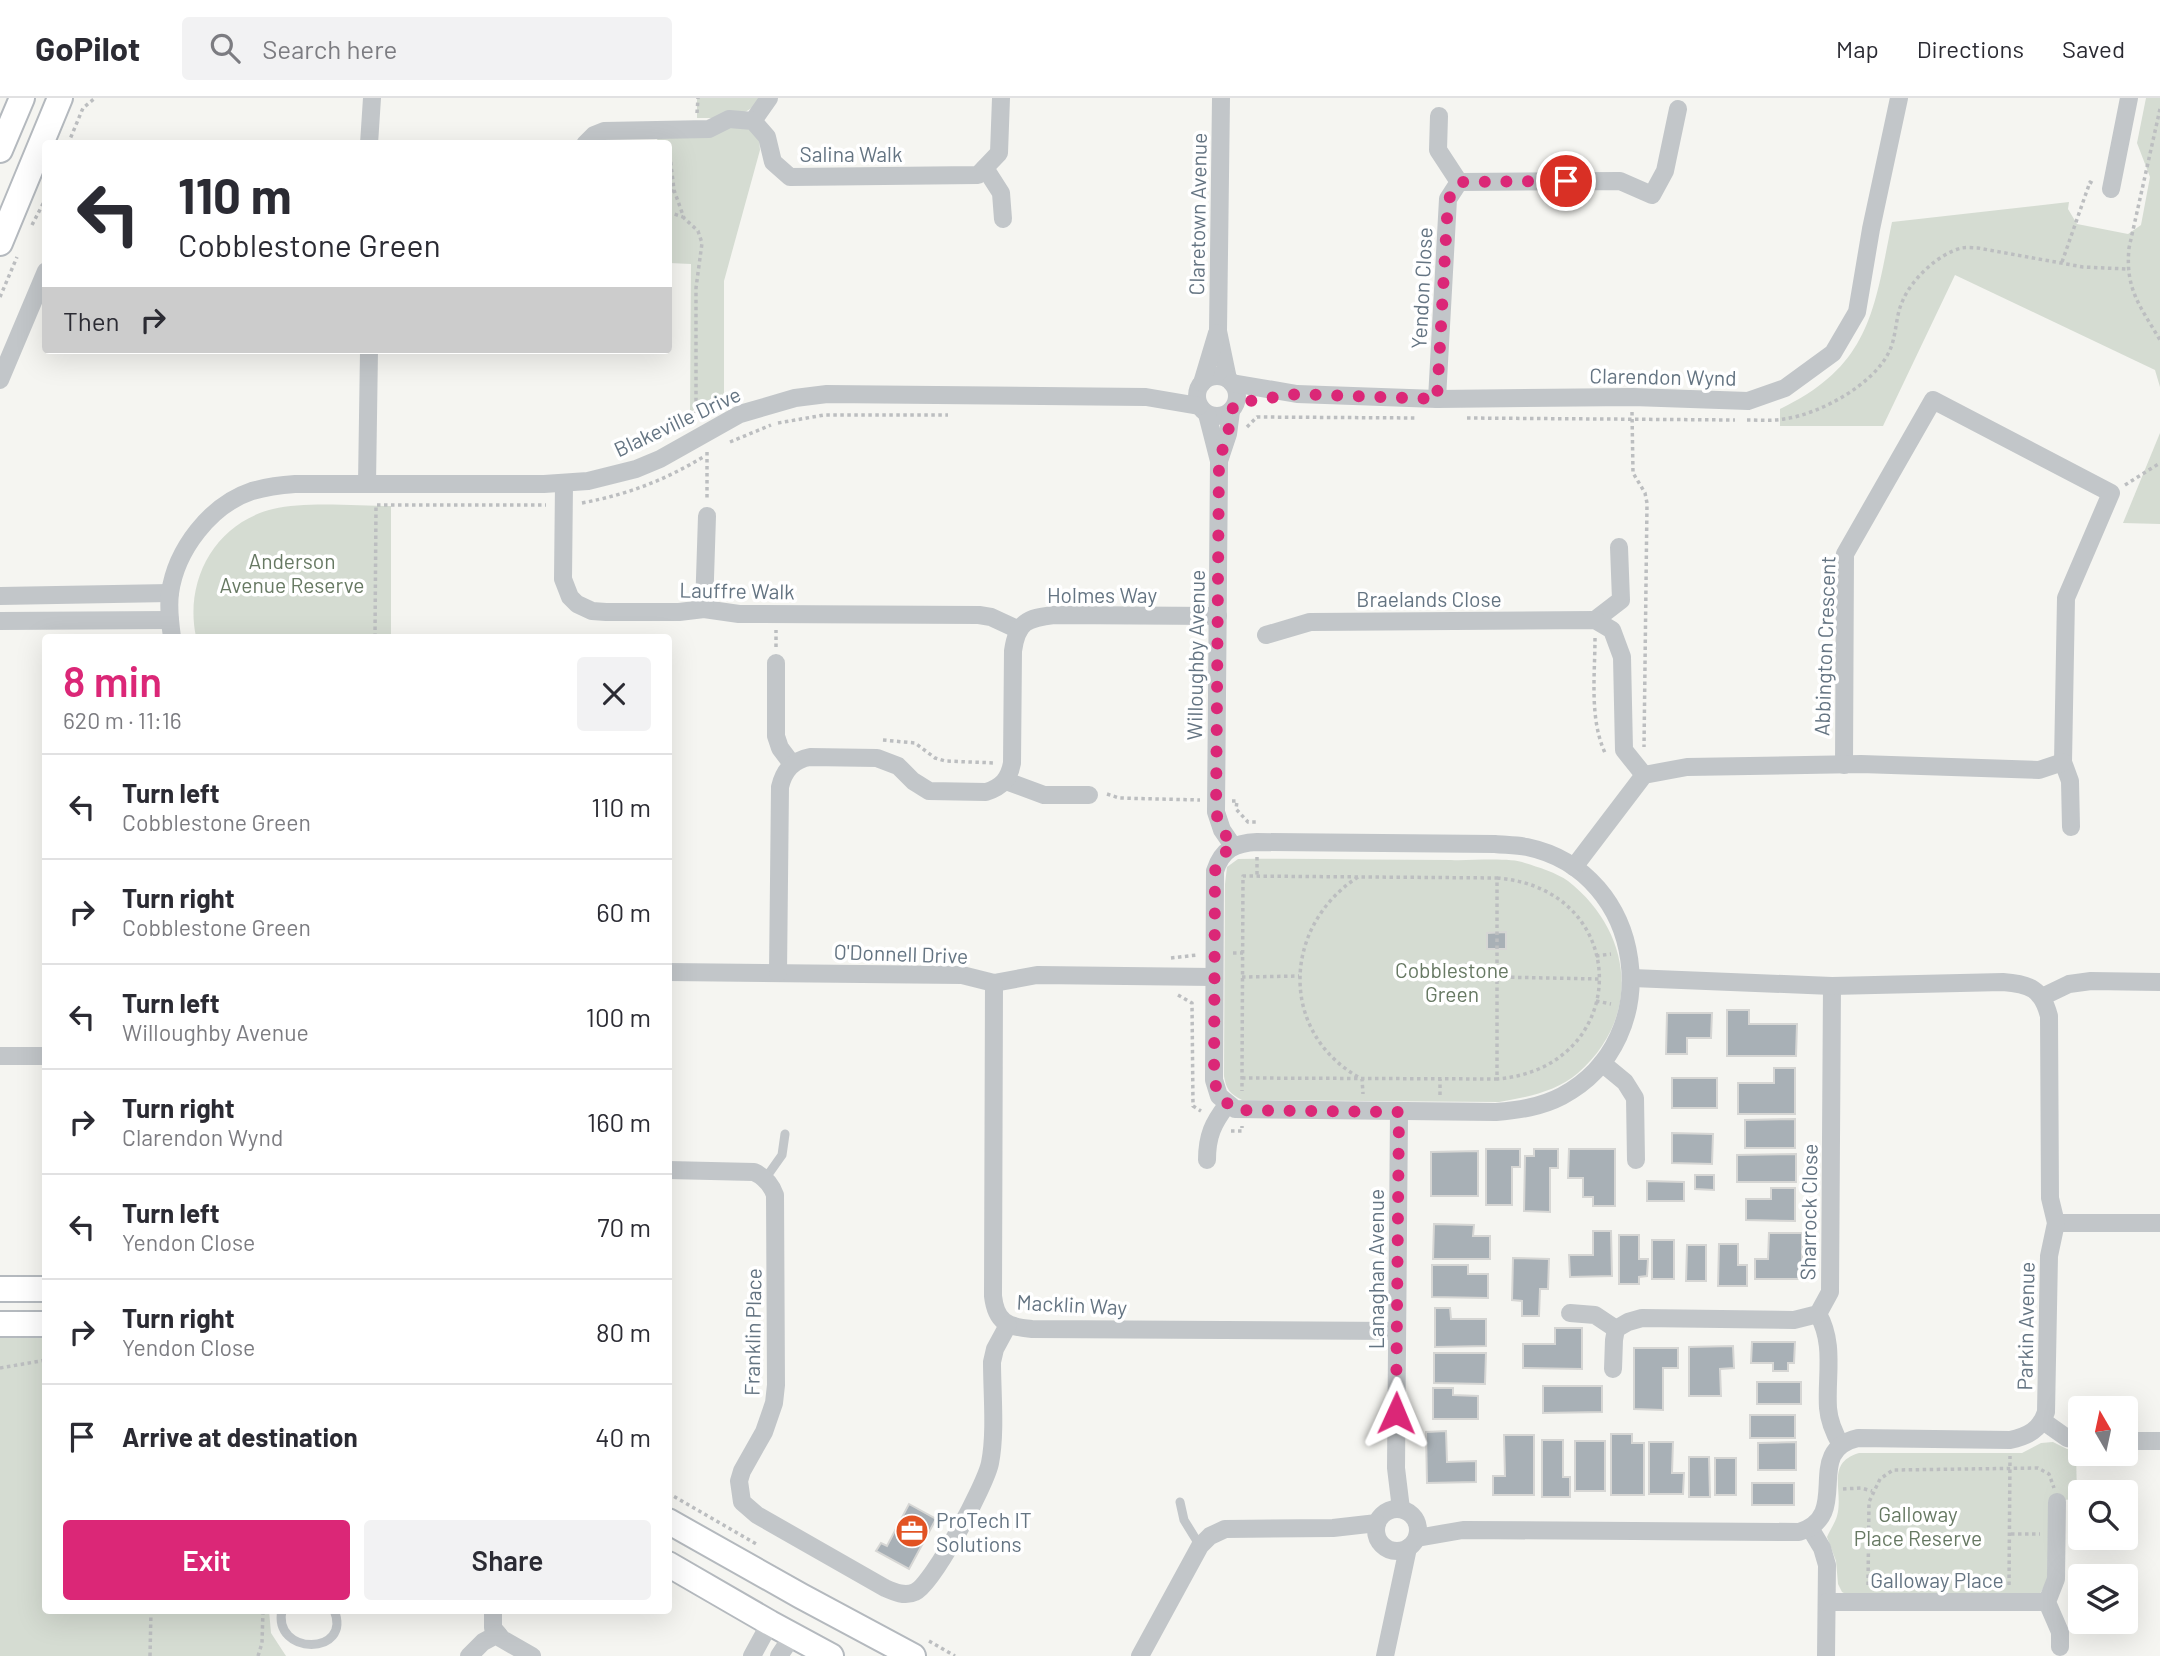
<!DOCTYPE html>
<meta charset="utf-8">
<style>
body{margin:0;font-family:Barlow,sans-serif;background:#f2f2f3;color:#2b2b33;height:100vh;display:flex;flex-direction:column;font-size:26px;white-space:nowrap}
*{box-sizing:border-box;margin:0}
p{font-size:23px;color:#7c7c81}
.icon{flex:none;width:38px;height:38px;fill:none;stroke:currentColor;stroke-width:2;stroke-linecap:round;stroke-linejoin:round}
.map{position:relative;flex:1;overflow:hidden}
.sheet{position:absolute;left:42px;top:536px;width:630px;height:980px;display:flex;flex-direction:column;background:#fff;border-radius:7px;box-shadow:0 7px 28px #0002}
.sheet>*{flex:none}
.top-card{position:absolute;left:42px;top:42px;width:630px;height:214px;border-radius:7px;box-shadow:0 7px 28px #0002;background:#fff;color:#2b2b33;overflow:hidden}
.needle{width:46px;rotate:351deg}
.tools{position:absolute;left:2068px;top:1298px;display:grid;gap:14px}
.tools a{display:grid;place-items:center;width:70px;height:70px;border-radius:7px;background:#fff;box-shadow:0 7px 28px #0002;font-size:35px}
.pin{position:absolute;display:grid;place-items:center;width:60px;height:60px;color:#fff;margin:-30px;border:4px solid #fff;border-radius:50%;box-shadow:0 2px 7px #0007}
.me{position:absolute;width:77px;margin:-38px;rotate:1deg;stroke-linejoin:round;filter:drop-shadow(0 0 5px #0008)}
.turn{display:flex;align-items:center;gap:24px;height:147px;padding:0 21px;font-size:32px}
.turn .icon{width:91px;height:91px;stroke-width:2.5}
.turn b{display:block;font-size:49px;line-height:60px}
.then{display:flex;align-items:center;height:66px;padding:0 21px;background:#0003;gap:14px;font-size:26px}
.round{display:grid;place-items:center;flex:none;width:74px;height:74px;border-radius:7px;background:#f2f2f3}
.headline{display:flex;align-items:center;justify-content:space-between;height:119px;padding:0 21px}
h1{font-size:42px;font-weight:600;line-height:52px;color:#db2777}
.button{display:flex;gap:14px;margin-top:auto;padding:14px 21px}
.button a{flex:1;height:80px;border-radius:7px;background:#db2777;color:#fff;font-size:28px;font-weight:600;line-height:80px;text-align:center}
.button a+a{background:#f2f2f3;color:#2b2b33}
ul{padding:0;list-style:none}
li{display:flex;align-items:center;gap:21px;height:105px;padding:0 21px;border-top:2px solid #e1e1e2}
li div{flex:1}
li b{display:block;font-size:26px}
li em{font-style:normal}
header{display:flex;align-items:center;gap:42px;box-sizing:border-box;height:98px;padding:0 35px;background:#fff;border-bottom:2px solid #e1e1e2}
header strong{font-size:33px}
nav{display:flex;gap:38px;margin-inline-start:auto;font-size:24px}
.search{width:490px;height:63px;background:#f2f2f3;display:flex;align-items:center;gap:18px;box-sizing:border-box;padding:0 24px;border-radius:7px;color:#7c7c81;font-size:26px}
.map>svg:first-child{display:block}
.green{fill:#d5dcd2}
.building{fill:#a8b0b6;stroke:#d6d6d4;stroke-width:2}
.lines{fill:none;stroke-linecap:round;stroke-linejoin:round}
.secondary-casing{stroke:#b4b9be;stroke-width:28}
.path{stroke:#bcbec0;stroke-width:3.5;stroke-dasharray:3.5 3.5;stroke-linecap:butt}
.lane{stroke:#c2c6c9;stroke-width:9}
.street{stroke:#c2c6c9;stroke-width:18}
.secondary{stroke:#fff;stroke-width:24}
.route{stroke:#db2777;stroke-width:12;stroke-dasharray:0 21.6}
.labels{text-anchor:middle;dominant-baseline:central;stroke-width:7;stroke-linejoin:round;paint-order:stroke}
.street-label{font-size:21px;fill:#647482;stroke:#fff}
.park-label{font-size:21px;fill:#677963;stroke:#fff}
.poi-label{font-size:21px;fill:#647482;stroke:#fff;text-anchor:start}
</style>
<header>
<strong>GoPilot</strong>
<div class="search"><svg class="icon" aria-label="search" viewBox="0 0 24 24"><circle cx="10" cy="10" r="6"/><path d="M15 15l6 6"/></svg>Search here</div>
<nav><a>Map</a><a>Directions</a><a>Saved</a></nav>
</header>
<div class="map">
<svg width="2160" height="1558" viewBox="0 0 2160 1558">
<rect width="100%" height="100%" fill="#f5f5f1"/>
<g class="green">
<path d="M697,0H761C747,21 721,20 697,20Z"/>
<path d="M2146,0H2160V289L2155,272L1955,177L1883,328H1780V311C1870,268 1874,213 1892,124L2069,104L2068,111L2077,126L2128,136L2141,127L2150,79L2137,45Z"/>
<path d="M719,29H748L759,41L760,52L724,183V297L690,314L691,166L669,165L668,46H655L658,40Z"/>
<path d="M2160,335V426L2123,425Z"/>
<path d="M391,408V539H196C184,482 215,425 273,411C306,403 356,408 391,408Z"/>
<path d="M1238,761C1309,760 1380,762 1451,762C1469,763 1509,759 1525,765C1538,769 1557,775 1568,783C1633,834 1642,919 1578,975C1556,994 1527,999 1499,1004L1242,1002C1230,996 1226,991 1224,978L1225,786L1227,769Z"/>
<path d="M0,1240H45L46,1512H269L271,1535L286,1558H0Z"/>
<path d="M2053,1344L2067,1351H2076L2077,1401L2048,1403L2049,1479L2039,1498L1853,1500L1842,1494L1838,1486L1836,1463L1827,1439C1830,1432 1835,1425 1837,1418C1844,1393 1825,1365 1859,1355H2022L2041,1345Z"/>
</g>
<g class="building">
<path d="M1506,834V851H1487V835Z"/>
<path d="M1727,912H1749V926H1797L1796,958H1727Z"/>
<path d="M1667,915H1712L1711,940H1687V956H1666Z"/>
<path d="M1774,970H1795V1016H1738V985H1774Z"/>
<rect x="1672" y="980" width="45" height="30"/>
<path d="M1795,1021V1050H1745V1022Z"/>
<path d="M1672,1035L1713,1036L1712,1066L1672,1065Z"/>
<path d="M1486,1051H1520V1069H1512V1107H1486Z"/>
<path d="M1534,1051H1558V1070H1550V1114L1524,1113L1525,1058H1534Z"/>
<path d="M1569,1051H1615V1108H1593V1099H1583V1080H1568Z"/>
<path d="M1478,1053V1098H1431V1054Z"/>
<path d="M1796,1056V1084H1737V1057Z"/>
<path d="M1695,1077H1714V1092L1695,1091Z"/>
<path d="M1647,1083L1684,1084V1103H1647Z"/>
<path d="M1771,1090H1795V1123L1746,1122V1101H1771Z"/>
<path d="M1434,1126L1474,1127L1473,1138H1490V1161H1433Z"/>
<path d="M1593,1133H1611L1612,1178L1570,1179L1569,1157H1593Z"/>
<path d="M1769,1135H1802V1181H1755V1161H1768Z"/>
<path d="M1619,1137H1639V1161H1648L1647,1178L1639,1179V1186H1619Z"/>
<rect x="1652" y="1142" width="22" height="39"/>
<path d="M1719,1146H1738V1167H1747V1188H1718Z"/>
<path d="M1687,1147H1706V1183H1686Z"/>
<path d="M1513,1160L1549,1161L1548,1191H1540L1539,1218H1522V1203L1512,1202Z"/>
<path d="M1432,1167H1468V1176H1488V1200L1432,1199Z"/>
<path d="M1435,1210H1450L1451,1221H1486V1248L1435,1249Z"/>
<path d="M1555,1230H1582V1271L1523,1270V1246H1555Z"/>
<path d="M1752,1244H1795L1794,1265H1788V1273H1773V1265H1751Z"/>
<path d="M1733,1248L1734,1270L1720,1271L1721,1298H1689V1249Z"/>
<path d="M1634,1250H1678V1270H1663V1312L1634,1311Z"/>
<path d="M1434,1255H1486L1485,1286L1434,1285Z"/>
<rect x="1757" y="1284" width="44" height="22"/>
<path d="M1543,1288H1602V1314L1543,1315Z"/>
<path d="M1433,1290H1453V1297L1478,1298V1321H1433Z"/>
<rect x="1750" y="1317" width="45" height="23"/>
<path d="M1446,1333L1447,1364L1476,1363V1384L1427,1385L1426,1334Z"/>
<path d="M1611,1336H1632V1345H1644V1397H1611Z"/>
<path d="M1504,1337H1534V1397H1493V1378H1505Z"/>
<path d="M1542,1342H1563V1379H1570V1399H1542Z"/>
<rect x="1575" y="1343" width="30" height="50"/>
<path d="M1649,1344H1673L1672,1375H1684L1683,1396H1649Z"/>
<path d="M1796,1344V1372H1758V1345Z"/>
<path d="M1689,1359H1709L1710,1399H1689Z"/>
<rect x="1715" y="1360" width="21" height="37"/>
<rect x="1752" y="1385" width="42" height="22"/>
<path d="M909,1406L936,1421L909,1471L876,1453L881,1445L887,1448Z"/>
</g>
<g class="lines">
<defs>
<g id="secondary">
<path d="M0,52L22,0"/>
<path d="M0,145L60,0"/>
<path d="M0,1191H46"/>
<path d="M0,1226H46"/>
<path d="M668,1423L801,1498L913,1558"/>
<path d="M668,1466L770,1525L831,1558"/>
</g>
</defs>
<use href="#secondary" class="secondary-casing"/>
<g class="path">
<path d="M2160,11L2129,150C2125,191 2140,208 2160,242"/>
<path d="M697,15L698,0"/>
<path d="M68,46L83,10L95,0"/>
<path d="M669,50L674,92L684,120L698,133L702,145L696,190V315"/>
<path d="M668,100L674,92"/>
<path d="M668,114L683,119"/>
<path d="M32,127L46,100"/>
<path d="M2062,164L2090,84L2094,86"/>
<path d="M0,199L17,159"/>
<path d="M1632,314L1633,375L1645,395L1647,405L1644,649"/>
<path d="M1467,320L1735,322"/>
<path d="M1747,322C1759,322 1772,323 1784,321C1820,316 1873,287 1889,254C1897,238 1895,218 1903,202C1912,181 1939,155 1962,150C1967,149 1973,150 1978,150L2083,169L2127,171"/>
<path d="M778,325L824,317H948"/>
<path d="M1247,329L1257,319L1417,320"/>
<path d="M730,344L771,327"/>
<path d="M707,354V402"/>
<path d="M2125,387L2160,365"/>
<path d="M582,405C629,396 663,383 705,358"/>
<path d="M375,539L376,407H546"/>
<path d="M1595,540C1595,578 1589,622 1606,657"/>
<path d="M776,549V532"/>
<path d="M883,642L915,645L935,660L945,663L996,665"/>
<path d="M1107,696L1119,700L1200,702"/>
<path d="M1232,703H1237L1236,711L1248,724H1257"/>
<path d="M1257,759V778"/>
<path d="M1358,779C1281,829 1279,937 1362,981L1363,996"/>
<path d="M1497,780C1634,791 1633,970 1497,981"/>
<path d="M1233,855H1243"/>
<path d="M1596,858L1611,856"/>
<path d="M1171,860L1197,857"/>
<path d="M1242,879L1299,878"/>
<path d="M1497,879L1599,881"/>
<path d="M1178,897L1192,905L1193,1008L1201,1013"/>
<path d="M1596,903L1611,906"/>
<path d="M1242,980L1497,981V780L1243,778L1242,980V993"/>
<path d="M1440,997V981"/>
<path d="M1231,1033H1242V1028"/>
<path d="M0,1270L46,1262"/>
<path d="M1843,1391L1861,1390L1872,1393"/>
<path d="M668,1395L758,1447"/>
<path d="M2011,1436H2040"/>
<path d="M1868,1487L1869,1404L1880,1381L1893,1372L2038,1370L2049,1376L2054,1390"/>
<path d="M2009,1487L2010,1358"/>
<path d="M929,1543L955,1558"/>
<path d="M150,1558L151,1512"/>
<path d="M258,1558L262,1545L263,1512"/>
</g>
<g class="lane">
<path d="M765,1081L782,1057L785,1036"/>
<path d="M1180,1404L1184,1422L1200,1448"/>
<path d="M282,1512C272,1558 353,1558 334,1512"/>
</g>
<g class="street">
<path d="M1221,0L1218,233L1228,281"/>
<path d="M1439,18L1438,52L1459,84"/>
<path d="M753,23L769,0"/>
<path d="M369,46L372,0"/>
<path d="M585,46L594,37L604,33L709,31L729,21L753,23L767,39L773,64L790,79L978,77L999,55L1001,0"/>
<path d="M985,70L1001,95L1003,121"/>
<path d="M2111,91L2129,0"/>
<circle cx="1217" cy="298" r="20"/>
<path d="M0,282L46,173"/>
<path d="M1202,285L1217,235"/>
<path d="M1232,285L1297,296L1437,301L1633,299L1748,303L1785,290L1833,255L1857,214L1871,131L1899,0"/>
<path d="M1437,301L1448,101L1459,84L1620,83L1652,97L1665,73L1678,11"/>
<path d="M1207,316L1219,363L1216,714L1222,732L1233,748"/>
<path d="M1219,363L1228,336L1231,313"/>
<path d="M367,386L369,252"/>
<path d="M564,386L563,481L570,499L577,506L592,513L606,514H679L704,511L739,516L979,517L991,519L1019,532"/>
<path d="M0,498L170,495"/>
<path d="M704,511L707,418"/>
<path d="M1595,522L1621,502L1619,449"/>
<path d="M0,523L170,522"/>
<path d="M1266,537L1310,524L1595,522L1612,532L1622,559L1624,652L1644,677"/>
<path d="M172,539C170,525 168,510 170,495C176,452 210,407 252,393C266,389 281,387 295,386H544L588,383L636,371L660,361L740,316L795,300L827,296L1146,299L1199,308"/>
<path d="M776,565V638L780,650L792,666"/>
<path d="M1844,667L1845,456L1933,302L2111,395L2066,500L2063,664L2070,683L2071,729"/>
<path d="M1006,683L1044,697H1089"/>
<path d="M1257,744L1495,746C1505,747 1517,747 1527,749C1646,774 1669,941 1562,998C1541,1009 1519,1012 1496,1014L1235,1011L1219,998L1214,982L1215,773C1222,751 1235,745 1257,744Z"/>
<path d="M1574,769L1644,677L1687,669L1861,666L2039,672L2063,664"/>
<path d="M668,874L962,877L994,885L1037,877L1214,879"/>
<path d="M778,875L780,689C784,672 793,662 810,659L877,660L898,668L913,683L929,693L986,694C1002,689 1009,681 1012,665L1013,553C1017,524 1027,520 1054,517L1218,518"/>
<path d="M994,885L993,1198C996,1224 1007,1229 1032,1231L1397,1233"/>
<path d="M2042,899L2069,886L2091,883L2160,884"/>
<path d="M0,958H46"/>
<path d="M1602,965L1625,984L1635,1000L1636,1062"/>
<path d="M1399,1014L1396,1370L1401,1411"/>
<path d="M1207,1062C1207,1038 1213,1025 1227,1007"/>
<path d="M668,1072L754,1074C765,1079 771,1086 775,1097L776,1287L774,1305L764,1334L742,1373L739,1383L742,1404L757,1417L885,1490C894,1494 905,1499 915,1494C933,1486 986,1386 990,1365C996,1335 992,1295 992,1264L995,1251L1008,1227"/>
<path d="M2056,1125H2160"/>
<path d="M1570,1215L1595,1217L1616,1231"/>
<path d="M1818,1216C1835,1246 1826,1277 1828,1310C1829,1323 1834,1335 1841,1347"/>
<path d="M1613,1271L1614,1242L1616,1231L1628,1224L1642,1220L1794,1222L1818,1216L1830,1194L1832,888"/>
<path d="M2043,1323L2067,1340L2081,1342"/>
<path d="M2126,1343H2160"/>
<path d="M2057,1404L2056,1481L2047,1504L2060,1534V1549"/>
<circle cx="1397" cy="1432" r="21"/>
<path d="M1810,1430L1822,1450L1827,1467L1826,1558"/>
<path d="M1417,1440L1463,1432L1799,1434C1854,1417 1801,1353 1858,1340L2010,1342C2028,1338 2040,1332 2046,1314L2049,1158L2056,1125L2050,1100L2049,918C2042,891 2030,886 2003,884L1832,888L1632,880"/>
<path d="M1827,1504H2047"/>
<path d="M493,1512V1530L502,1541L532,1558"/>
<path d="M469,1558L483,1544L498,1536"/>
<path d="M752,1558L770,1525"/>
<path d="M779,1558L793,1537"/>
<path d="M1140,1558L1200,1448L1210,1438L1225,1431L1333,1430L1377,1425"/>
<path d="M1385,1558L1408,1450"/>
</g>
<use href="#secondary" class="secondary"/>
</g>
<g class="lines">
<path class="route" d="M1396,1315L1399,1014L1235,1012L1219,998L1214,982L1215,773C1219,761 1223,755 1233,748L1222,732L1216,715L1219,362L1228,336L1231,313L1236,305L1297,296L1437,301L1448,102L1460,84L1566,83"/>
</g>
<defs>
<symbol id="office-disc" viewBox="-11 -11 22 22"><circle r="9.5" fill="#e25323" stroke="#fff"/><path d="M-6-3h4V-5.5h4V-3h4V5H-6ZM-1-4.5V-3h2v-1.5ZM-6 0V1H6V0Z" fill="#fff"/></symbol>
</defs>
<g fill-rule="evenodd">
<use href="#office-disc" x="893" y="1414" width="38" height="38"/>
</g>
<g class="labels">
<g class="street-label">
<text x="851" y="55">Salina Walk</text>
<text transform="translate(1197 116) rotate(-89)">Claretown Avenue</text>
<text transform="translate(1421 190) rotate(-87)">Yendon Close</text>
<text transform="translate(1663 278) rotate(1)">Clarendon Wynd</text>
<text transform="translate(677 323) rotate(-25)">Blakeville Drive</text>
<text transform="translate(737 492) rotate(1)">Lauffre Walk</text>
<text x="1102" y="496">Holmes Way</text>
<text x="1429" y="500">Braelands Close</text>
<text transform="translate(1824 548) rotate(-88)">Abbington Crescent</text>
<text transform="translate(1195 557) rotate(-89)">Willoughby Avenue</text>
<text transform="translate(901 855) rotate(2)">O'Donnell Drive</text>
<text transform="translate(1808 1114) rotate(-89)">Sharrock Close</text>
<text transform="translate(1375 1171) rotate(-90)">Lanaghan Avenue</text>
<text transform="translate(1072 1206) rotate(3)">Macklin Way</text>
<text transform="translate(2025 1228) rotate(-89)">Parkin Avenue</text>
<text transform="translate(752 1234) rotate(-89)">Franklin Place</text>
<text x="1937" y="1481">Galloway Place</text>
</g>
<g class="park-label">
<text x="292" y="462">Anderson<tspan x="292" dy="24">Avenue Reserve</tspan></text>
<text x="1452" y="871">Cobblestone<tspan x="1452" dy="24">Green</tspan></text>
<text x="1918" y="1415">Galloway<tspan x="1918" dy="24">Place Reserve</tspan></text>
</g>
<g class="poi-label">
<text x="936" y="1421">ProTech IT<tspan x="936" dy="24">Solutions</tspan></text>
</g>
</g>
</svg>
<div class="tools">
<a><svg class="needle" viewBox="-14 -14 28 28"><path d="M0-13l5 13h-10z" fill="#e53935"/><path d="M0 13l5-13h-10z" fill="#7c7c81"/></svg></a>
<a><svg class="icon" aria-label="search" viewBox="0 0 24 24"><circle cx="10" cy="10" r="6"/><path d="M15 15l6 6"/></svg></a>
<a><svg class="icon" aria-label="layers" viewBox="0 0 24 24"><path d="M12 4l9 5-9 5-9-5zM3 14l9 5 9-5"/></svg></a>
</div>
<div class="pin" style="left:1566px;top:83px;background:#d93025"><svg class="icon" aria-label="arrive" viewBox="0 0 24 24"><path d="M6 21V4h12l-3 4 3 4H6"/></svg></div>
<svg class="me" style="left:1396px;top:1315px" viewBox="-20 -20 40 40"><path d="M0-17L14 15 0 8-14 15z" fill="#db2777" stroke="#fff" stroke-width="4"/></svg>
<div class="top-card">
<div class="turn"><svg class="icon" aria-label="left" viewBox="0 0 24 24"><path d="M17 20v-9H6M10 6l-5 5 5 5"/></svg><div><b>110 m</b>Cobblestone Green</div></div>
<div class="then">Then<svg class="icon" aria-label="right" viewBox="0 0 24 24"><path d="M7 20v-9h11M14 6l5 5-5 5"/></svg></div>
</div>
<section class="sheet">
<div class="headline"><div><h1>8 min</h1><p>620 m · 11:16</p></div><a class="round"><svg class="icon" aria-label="close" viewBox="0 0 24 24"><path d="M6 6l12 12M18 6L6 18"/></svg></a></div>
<ul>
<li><svg class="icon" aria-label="left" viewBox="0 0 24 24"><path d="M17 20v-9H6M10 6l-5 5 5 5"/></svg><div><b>Turn left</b><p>Cobblestone Green</p></div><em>110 m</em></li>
<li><svg class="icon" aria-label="right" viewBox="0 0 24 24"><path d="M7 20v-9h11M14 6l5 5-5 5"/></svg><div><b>Turn right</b><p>Cobblestone Green</p></div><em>60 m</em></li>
<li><svg class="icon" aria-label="left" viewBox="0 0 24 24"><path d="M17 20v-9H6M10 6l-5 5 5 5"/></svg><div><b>Turn left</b><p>Willoughby Avenue</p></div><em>100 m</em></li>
<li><svg class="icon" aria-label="right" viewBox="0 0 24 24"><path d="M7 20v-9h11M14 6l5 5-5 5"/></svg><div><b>Turn right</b><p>Clarendon Wynd</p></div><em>160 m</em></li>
<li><svg class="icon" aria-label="left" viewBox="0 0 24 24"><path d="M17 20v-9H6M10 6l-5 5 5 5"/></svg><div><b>Turn left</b><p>Yendon Close</p></div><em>70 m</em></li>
<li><svg class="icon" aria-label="right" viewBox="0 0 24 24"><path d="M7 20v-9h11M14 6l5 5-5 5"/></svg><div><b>Turn right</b><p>Yendon Close</p></div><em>80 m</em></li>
<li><svg class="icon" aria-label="arrive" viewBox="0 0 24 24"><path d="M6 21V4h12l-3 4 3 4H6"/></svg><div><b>Arrive at destination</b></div><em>40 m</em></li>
</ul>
<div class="button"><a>Exit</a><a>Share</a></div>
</section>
</div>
